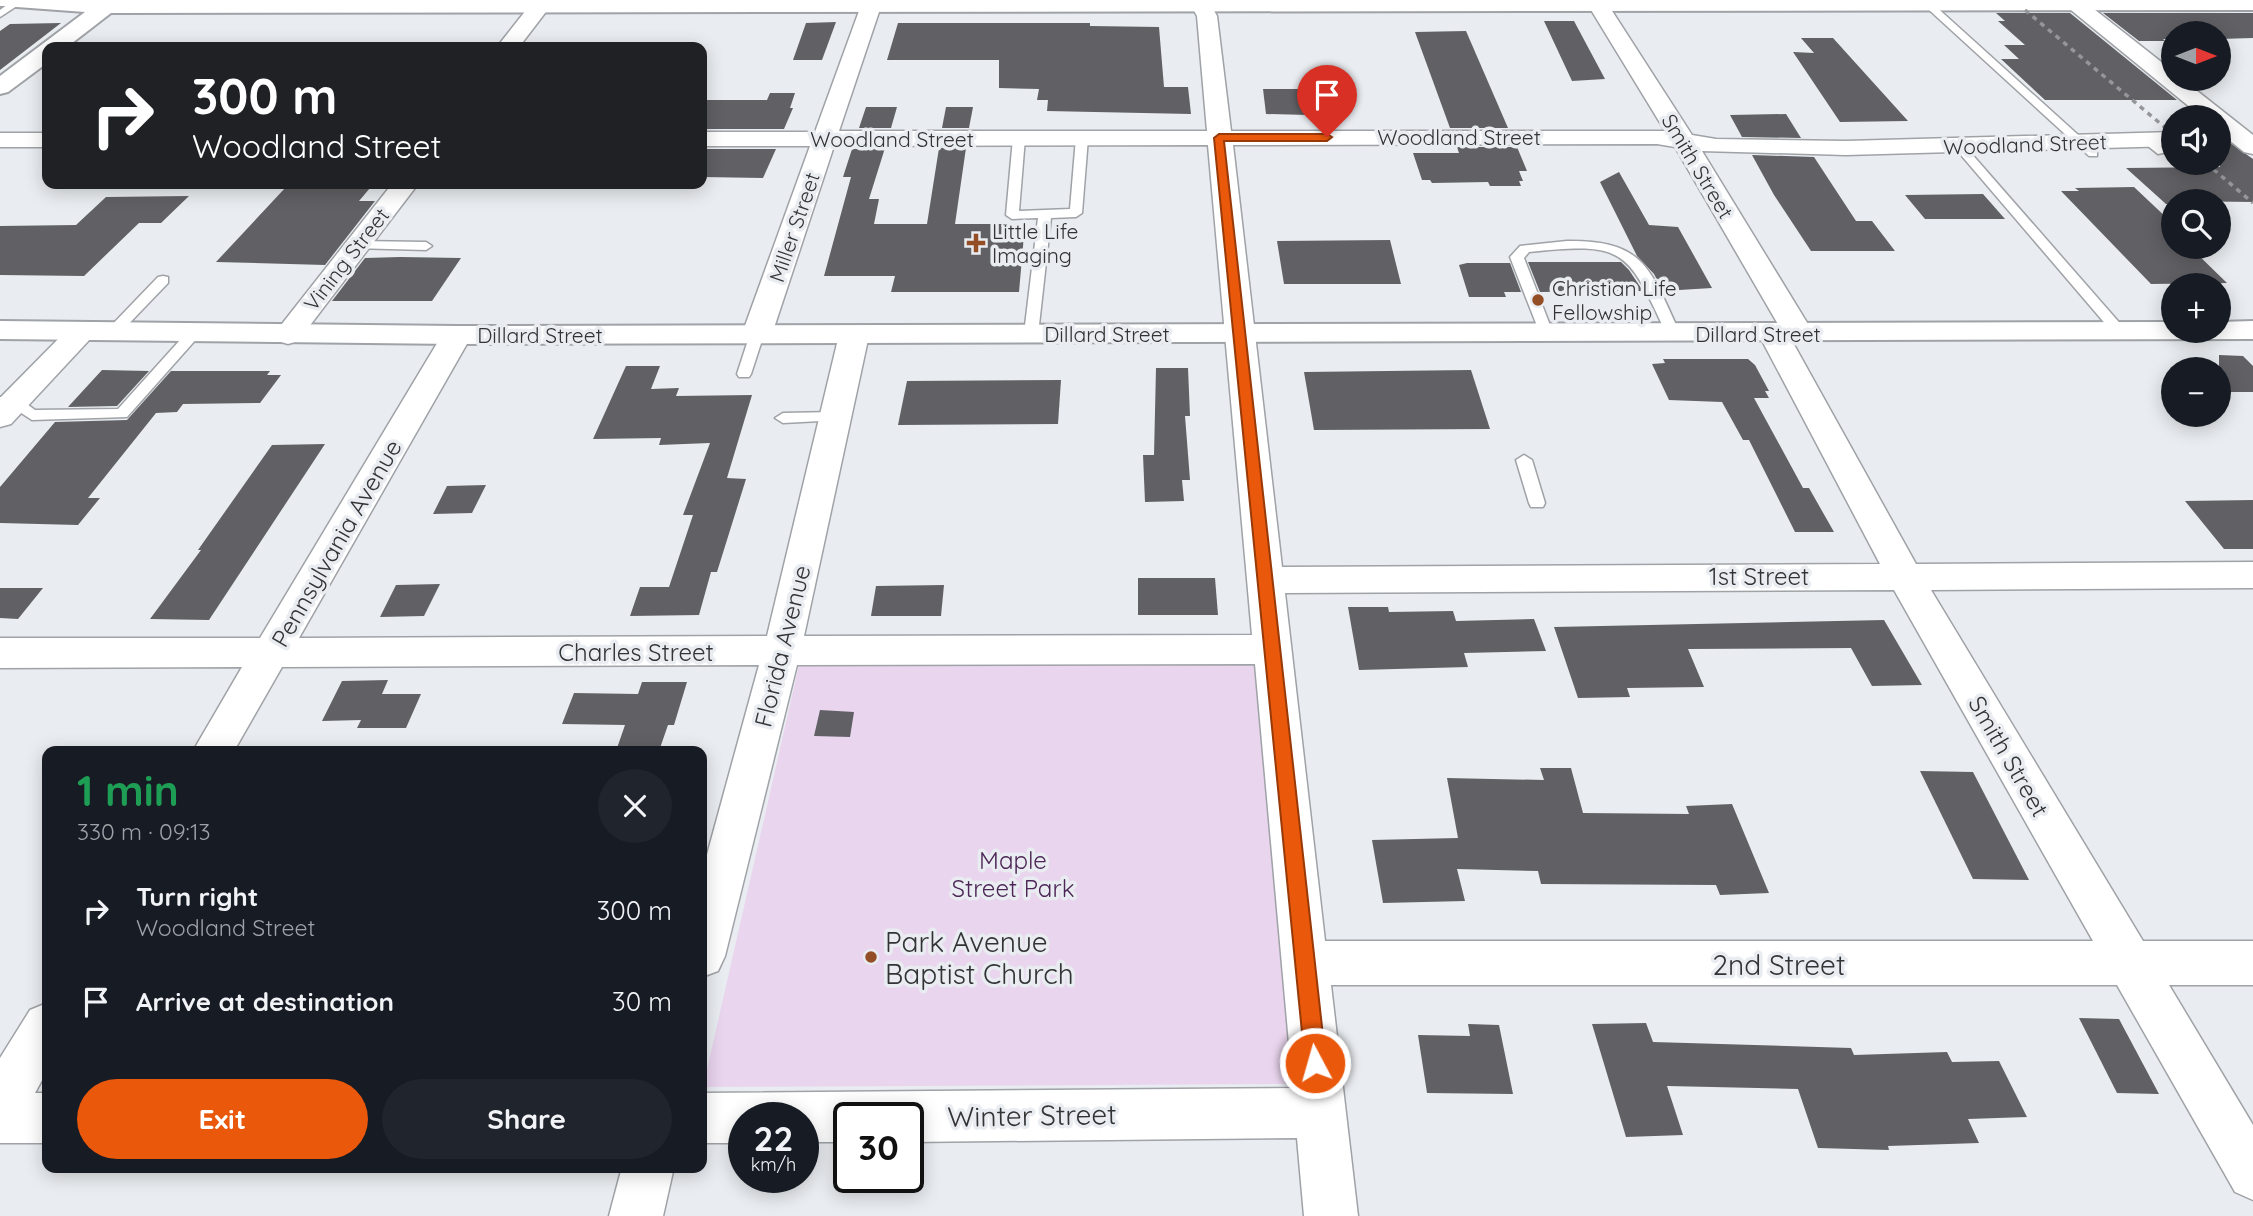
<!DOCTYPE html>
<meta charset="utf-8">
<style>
body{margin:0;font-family:Quicksand,sans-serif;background:#20242c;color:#f1f3f6;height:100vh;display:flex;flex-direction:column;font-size:26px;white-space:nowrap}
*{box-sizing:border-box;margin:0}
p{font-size:23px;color:#9ea1a6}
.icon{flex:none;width:38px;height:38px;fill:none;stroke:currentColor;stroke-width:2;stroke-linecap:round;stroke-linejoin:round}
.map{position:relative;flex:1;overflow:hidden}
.panel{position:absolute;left:42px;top:746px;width:665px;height:427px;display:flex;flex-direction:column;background:#171b24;border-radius:14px;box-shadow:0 4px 18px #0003}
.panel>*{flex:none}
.hud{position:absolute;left:42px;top:42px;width:665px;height:147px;border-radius:14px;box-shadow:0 4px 18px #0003;background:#202124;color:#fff;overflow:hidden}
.needle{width:46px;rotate:90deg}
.controls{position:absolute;left:2161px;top:21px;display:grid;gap:14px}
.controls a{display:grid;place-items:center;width:70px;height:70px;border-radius:50%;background:#171b24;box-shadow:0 4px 18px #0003;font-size:35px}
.speed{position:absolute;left:728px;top:1102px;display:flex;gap:14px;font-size:35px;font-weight:700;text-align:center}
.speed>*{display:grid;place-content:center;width:91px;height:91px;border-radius:50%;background:#171b24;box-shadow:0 4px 18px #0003;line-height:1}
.speed small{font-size:18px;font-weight:400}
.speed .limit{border:4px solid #111;border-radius:10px;background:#fff;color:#111}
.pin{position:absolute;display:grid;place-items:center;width:60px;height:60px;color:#fff;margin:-72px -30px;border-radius:50% 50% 50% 0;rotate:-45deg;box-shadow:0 0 7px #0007}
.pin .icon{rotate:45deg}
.me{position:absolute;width:77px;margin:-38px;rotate:354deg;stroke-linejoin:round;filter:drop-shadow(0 0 5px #0008)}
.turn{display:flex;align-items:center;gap:24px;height:147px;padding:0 35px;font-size:32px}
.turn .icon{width:91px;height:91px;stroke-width:2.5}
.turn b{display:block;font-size:49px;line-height:60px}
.round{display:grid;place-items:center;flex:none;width:74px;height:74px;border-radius:37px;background:#20242c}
.headline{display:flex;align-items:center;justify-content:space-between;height:119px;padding:0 35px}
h1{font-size:42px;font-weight:800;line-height:52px;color:#1e9e55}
.button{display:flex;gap:14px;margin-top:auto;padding:14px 35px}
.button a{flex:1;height:80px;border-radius:42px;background:#ea580c;color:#fff;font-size:28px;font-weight:800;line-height:80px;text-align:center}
.button a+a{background:#20242c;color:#f1f3f6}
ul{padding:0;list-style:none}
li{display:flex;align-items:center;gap:21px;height:91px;padding:0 35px}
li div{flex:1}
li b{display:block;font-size:26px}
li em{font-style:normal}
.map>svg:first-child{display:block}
.green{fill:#e9d5ee}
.building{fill:#616165}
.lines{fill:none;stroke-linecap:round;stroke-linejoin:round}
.lane-casing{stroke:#9fa2a6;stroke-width:3}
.street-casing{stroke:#9fa2a6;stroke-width:3}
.secondary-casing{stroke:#9fa2a6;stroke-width:4}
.primary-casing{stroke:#9fa2a6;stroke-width:4}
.lane{fill:#fff;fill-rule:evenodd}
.street{fill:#fff;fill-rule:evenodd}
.secondary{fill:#fff;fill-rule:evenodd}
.primary{fill:#fff;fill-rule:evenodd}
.rail{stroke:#949699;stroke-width:3.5;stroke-dasharray:5 5;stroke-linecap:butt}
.route{fill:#ea580c;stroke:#983908;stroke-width:2}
.poi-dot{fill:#944e25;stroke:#e9ecf0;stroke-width:2.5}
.labels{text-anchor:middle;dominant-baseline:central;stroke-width:7;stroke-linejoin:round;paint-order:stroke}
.far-street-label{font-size:21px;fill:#323335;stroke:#e9ecf0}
.far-poi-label{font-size:21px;fill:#323335;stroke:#e9ecf0;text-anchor:start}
.street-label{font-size:24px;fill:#323335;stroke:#e9ecf0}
.park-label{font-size:24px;fill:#4d2657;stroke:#e9ecf0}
.near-poi-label{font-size:28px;fill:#323335;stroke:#e9ecf0;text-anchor:start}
.near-street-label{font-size:28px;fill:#323335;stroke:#e9ecf0}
</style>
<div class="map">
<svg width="2253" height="1216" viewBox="0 0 2253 1216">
<rect width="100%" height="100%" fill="#e9ecf0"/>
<path class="green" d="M1255,660L1294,1084L703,1087L800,661Z"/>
<g class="building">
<path d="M1996,13H2070L2177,100H2045L2001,59H2019L2004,45H2025L1998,21H2005Z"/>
<path d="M2103,13H2253V38L2219,39V33H2174V39H2163L2165,41H2139Z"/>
<path d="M1544,21H1574L1605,79L1572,81Z"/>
<path d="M836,22L822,60H793L806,23Z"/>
<path d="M61,23L0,70V31L10,24Z"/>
<path d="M898,23H1090V26L1159,27L1164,87H1188L1191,114L1047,111L1048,100H1037L1039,89L999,88V60H887Z"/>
<path d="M1466,31L1508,128H1450L1415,32Z"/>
<path d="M1801,38H1833L1908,121L1840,122L1793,52L1814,53Z"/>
<path d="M1263,89H1304L1308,115L1266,114Z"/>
<path d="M770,93H795L790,108H793L784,129H702V100H767Z"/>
<path d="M866,107H897L891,128H859Z"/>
<path d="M946,107H973L969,128H942Z"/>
<path d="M1786,114L1801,138L1742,137L1730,115Z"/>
<path d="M2219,135L2253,159V202L2174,201V204H2166L2126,168L2220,167Z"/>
<path d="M1457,147H1517L1527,171H1519L1523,181H1519L1521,186H1490L1488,182L1432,183L1430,180H1422L1413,153H1459Z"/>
<path d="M885,148L869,199H879L874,224H927L939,148H966L955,224H1025L1019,292H891L895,276H824L851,177H843L852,149Z"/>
<path d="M702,149H776L763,178L702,177Z"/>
<path d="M1752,155L1814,157L1856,221H1872L1895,251H1811L1774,195Z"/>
<path d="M1619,172L1649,225L1678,227L1712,288L1663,291L1654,274L1637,256L1600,182Z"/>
<path d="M286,187L370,188L359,201H375L325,265L216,262Z"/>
<path d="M2134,187L2169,220H2163L2174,230V247H2190L2227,283L2151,284L2061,191H2079L2075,188Z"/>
<path d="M1983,194L2005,219H1925L1905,195Z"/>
<path d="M189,196L161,223H139L84,276L0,275V226L76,225L106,197Z"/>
<path d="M1390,240L1401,284H1284L1277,241Z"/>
<path d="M365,258L400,257L461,258L432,301H332Z"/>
<path d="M1528,262H1621L1629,270L1643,291L1540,292Z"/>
<path d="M1467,263H1510L1521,292H1504L1506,297H1469L1459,265Z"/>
<path d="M2219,355L2243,356L2253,366V392H2219Z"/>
<path d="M1663,359H1748L1755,365L1769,391H1765L1769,398H1754L1803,488H1809L1834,532H1795L1749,440H1743L1722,402L1669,400L1652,364L1665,363Z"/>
<path d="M626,366H660L651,389L679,388L676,396L752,395L727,478L746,479L717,572H711L699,615L630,616L640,587H669L693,515H683L710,443L659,445L661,438L593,439Z"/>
<path d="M1156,368H1188L1190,416H1185L1190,480H1182L1184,501L1145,502L1143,455H1154Z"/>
<path d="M102,370L149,371L117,406L68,407Z"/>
<path d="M1471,370L1490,429L1314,430L1304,372Z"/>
<path d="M171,371H270L267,375H281L260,403L183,404L177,412L156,413L88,498H100L78,525L0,523V487L55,422L127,420Z"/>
<path d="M1061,380L1058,424L898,425L907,381Z"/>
<path d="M325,444L209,620L150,619L201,550H198L272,445Z"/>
<path d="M486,485L472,513L433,514L447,486Z"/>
<path d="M2253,500V549H2224L2185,501Z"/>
<path d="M1138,578H1215L1218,615H1138Z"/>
<path d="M440,584L424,616L380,617L396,585Z"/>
<path d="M944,585L941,616H871L876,586Z"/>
<path d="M0,588H43L18,619L0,618Z"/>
<path d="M1348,607H1388L1389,612L1453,611L1456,621L1534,619L1546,651L1464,653L1468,667L1359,670Z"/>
<path d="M1884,620L1922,685L1872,686L1851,648L1688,649L1704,687L1627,688L1630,697L1578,698L1554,627Z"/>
<path d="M388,680L382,694H421L406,728H357L361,720L322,721L342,681Z"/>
<path d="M642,682H687L674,725H668L659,751H616L625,725L562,724L574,693L638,694Z"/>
<path d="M820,710L854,712L850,737L814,736Z"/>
<path d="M1540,768H1571L1583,813L1689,814L1686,806L1732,804L1769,893L1720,895L1716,885L1541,884L1538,871L1457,869L1465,901L1383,903L1372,840L1458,838L1447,778L1544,780Z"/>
<path d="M1920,771L1973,772L2029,880L1973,879Z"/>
<path d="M2079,1018L2119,1019L2159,1094L2117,1093Z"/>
<path d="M1646,1023L1653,1042L1851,1048L1854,1055L1947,1052L1952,1062L1999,1061L2027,1117L1968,1119L1979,1143L1888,1146L1889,1150L1818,1148L1798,1089L1667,1086L1683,1135L1626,1137L1592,1024Z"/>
<path d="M1468,1024L1499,1025L1513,1094L1427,1093L1418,1035L1470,1036Z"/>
</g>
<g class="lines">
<defs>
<g id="lane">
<path d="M14,0L23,2L0,17V10Z"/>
<path d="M1927,4H1933L2097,152V156H2089L1927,8Z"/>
<path d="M1019,135L1025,138L1019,211L1070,209L1076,138L1082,135L1088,138L1082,213L1076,217L1051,218L1038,334L1031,338L1024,334L1038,218L1012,219L1006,215L1013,138Z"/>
<path d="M2143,138H2151L2168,152L2158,154L2143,142Z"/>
<path d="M1955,144H1963L2124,328V334H2114L1955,148Z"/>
<path d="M357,241L426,242L432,246L426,250L352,248V242Z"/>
<path d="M1567,241C1646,240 1650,270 1680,333L1678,336H1668L1666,333C1627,249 1625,242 1529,252L1524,258L1553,333L1551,336H1541L1510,257L1520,246Z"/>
<path d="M163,276L168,277V283L118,335H108V329L158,277Z"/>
<path d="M194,329L201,333L199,336L127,417L32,420L12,407H0V397L20,399L35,410L118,409L189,330Z"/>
<path d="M757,330L764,334L751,374L749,377H739L737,374L750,334Z"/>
<path d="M835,412L843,417L840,420L783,423L775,418L783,413Z"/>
<path d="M1524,455L1532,460L1545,503L1543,507H1531L1529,503L1516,460Z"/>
</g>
<g id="street">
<path d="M534,0H555L519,47H497Z"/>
<path d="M863,0H883L839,131H1207L1197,16L1188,0H1208L1217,16L1231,131H1665L1585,0H1605L1692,135L1716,139L1846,141L2174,132V146L1846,155L1702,151L1814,334L1809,340L1792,341L1916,564L2253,562V588L1931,590L2143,941H2253V985H2169L2253,1125V1200L2235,1192L2117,985H1331L1358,1216H1304L1297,1138L908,1142V1118H849V1142H803V1118H744V1143H702V1093L1293,1088L1255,664L797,665L725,956L718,971L702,977V873L759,665L282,667L234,751H193L242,667L0,668V638H260L442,335L447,329L457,326L467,329L472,335L299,638L767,636L839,335L844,329L854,326L864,329L869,335L804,636L1252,635L1208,145L834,146L772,334L767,340L757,343L747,340L742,334L810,146H702V132H815ZM1657,144L1675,147L1779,326L1763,327L1758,333L1880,564L1282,567L1233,145ZM1894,590L2093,941H1325L1285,593Z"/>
<path d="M2079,0L2085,2L2174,72V79H2182L2253,135V154L2244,152L2219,132V117H2202L2071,10L2068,6L2071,2Z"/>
<rect x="0" y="133" width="47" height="14"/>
<path d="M392,184H418L298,341L288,344L278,341L273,335L278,329Z"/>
<path d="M82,322L92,325L97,331L92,337L11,424L0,427V398L72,325Z"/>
<path d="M47,1003V1071L35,1093H47V1143H0V1058L30,1010Z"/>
<path d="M622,1167H674L663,1216H609Z"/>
</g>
<path id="secondary" d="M0,0H2253V10L111,13L67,47H47V63L8,92L0,94V76L85,12L3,6H0Z"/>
<path id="primary" d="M0,321L457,326L2174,322V331H2219V322L2253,321V339L457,344L0,339Z"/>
</defs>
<use href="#lane" class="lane-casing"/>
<use href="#street" class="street-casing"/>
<use href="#secondary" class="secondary-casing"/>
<use href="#primary" class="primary-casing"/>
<use href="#lane" class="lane"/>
<use href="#street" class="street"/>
<use href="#secondary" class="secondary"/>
<use href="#primary" class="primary"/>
<g class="rail">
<path d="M2025,10L2174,135"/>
<path d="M2206,163L2253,203"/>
</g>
</g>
<path class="route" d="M1219,134H1327L1332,137L1327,141H1224L1326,1063L1323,1070L1315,1073L1308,1070L1305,1063L1214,138Z"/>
<g class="poi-dot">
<path d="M972.5 232.5h7v7h7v7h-7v7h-7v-7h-7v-7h7z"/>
<circle cx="1538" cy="300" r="7"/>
<circle cx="871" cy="957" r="7"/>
</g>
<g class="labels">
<g class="far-street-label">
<text x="1459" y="137">Woodland Street</text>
<text x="892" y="139">Woodland Street</text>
<text transform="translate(2025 144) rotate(-2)">Woodland Street</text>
<text transform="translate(1698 166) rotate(59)">Smith Street</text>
<text transform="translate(794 227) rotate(-71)">Miller Street</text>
<text transform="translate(346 259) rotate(-52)">Vining Street</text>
<text x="1107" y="334">Dillard Street</text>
<text x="1758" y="334">Dillard Street</text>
<text x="540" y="335">Dillard Street</text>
</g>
<g class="far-poi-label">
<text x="992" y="231">Little Life<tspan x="992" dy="24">Imaging</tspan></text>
<text x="1552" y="288">Christian Life<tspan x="1552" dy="24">Fellowship</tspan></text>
</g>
<g class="street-label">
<text transform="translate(336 543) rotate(-60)">Pennsylvania Avenue</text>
<text x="1759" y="576">1st Street</text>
<text transform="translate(782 646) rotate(-76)">Florida Avenue</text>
<text x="636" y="652">Charles Street</text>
<text transform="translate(2009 756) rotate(60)">Smith Street</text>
</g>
<g class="park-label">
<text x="1013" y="860">Maple<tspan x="1013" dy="28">Street Park</tspan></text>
</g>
<g class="near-poi-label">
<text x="885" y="941">Park Avenue<tspan x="885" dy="32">Baptist Church</tspan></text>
</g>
<g class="near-street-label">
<text x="1779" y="964">2nd Street</text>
<text transform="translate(1032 1115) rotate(-1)">Winter Street</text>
</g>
</g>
</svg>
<div class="controls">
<a><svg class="needle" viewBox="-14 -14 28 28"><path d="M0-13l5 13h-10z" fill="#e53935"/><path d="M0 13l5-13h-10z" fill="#9ea1a6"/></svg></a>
<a><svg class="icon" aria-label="sound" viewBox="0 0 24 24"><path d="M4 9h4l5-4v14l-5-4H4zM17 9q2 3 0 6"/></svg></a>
<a><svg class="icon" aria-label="search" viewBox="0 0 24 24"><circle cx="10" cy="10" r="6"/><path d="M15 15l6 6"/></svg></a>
<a>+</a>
<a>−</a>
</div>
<div class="speed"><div>22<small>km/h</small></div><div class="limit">30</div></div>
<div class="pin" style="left:1327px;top:137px;background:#d93025"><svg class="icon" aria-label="arrive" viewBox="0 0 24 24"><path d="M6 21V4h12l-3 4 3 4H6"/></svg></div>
<svg class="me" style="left:1315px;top:1063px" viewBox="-20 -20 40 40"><circle r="17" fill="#ea580c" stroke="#fff" stroke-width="3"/><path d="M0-11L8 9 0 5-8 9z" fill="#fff"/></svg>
<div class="hud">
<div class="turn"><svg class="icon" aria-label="right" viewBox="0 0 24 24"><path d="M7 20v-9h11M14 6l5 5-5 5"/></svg><div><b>300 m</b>Woodland Street</div></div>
</div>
<section class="panel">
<div class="headline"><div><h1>1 min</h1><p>330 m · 09:13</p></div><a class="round"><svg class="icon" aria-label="close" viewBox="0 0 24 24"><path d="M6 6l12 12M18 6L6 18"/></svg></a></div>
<ul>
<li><svg class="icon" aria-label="right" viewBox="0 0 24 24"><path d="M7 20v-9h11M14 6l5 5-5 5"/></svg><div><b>Turn right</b><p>Woodland Street</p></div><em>300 m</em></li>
<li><svg class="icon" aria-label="arrive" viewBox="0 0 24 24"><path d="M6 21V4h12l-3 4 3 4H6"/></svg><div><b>Arrive at destination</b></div><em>30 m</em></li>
</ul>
<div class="button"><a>Exit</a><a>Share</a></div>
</section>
</div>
